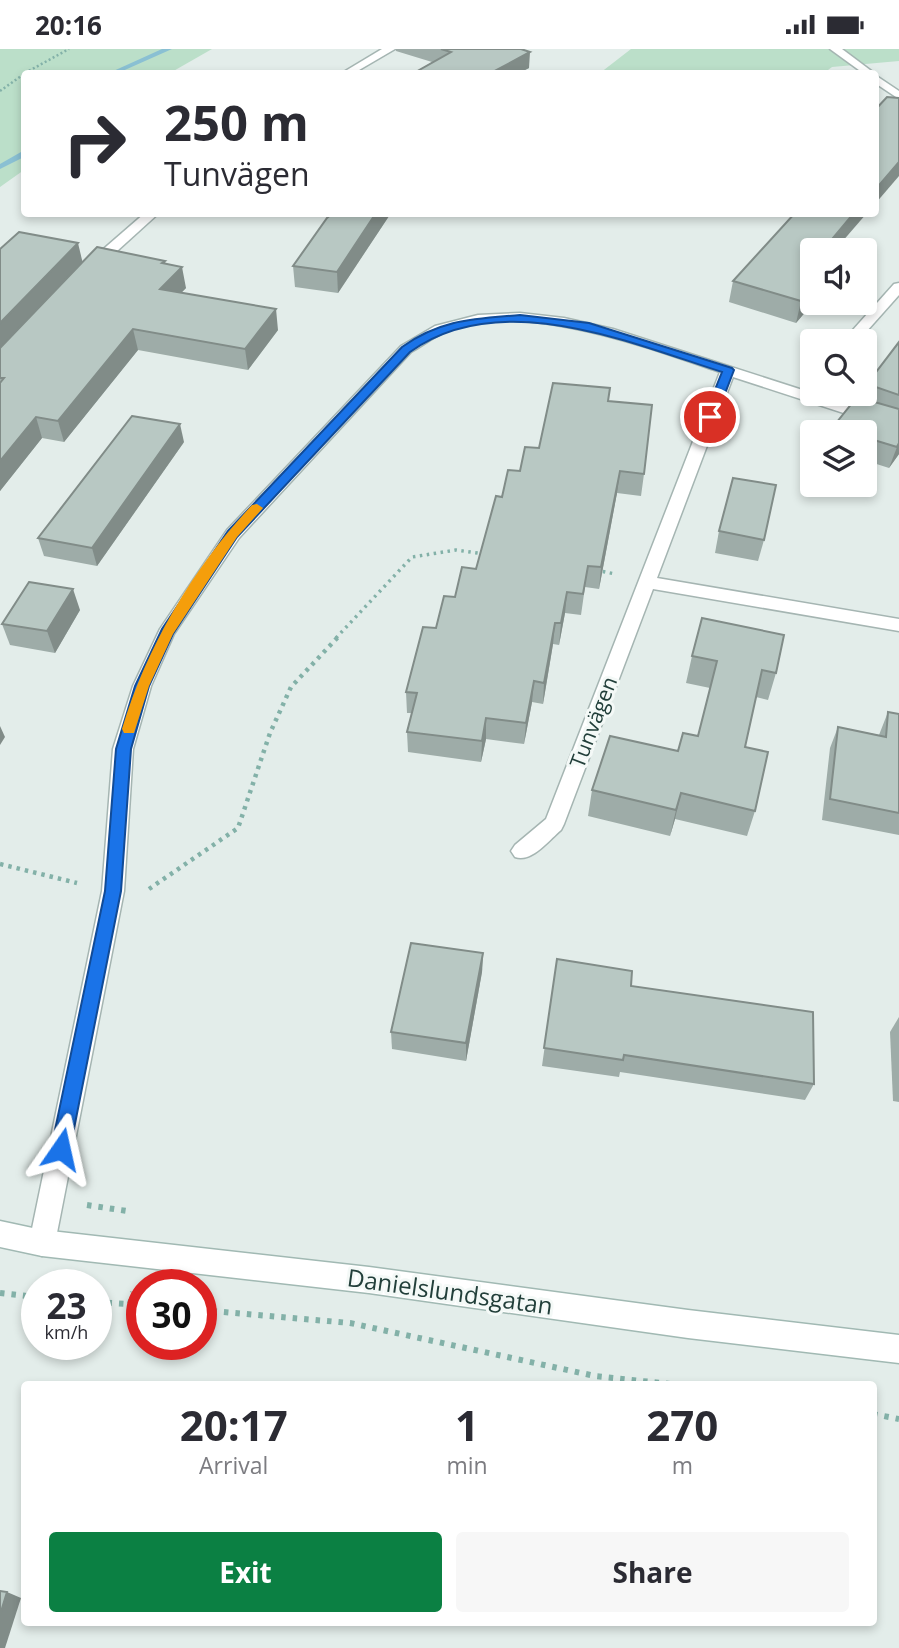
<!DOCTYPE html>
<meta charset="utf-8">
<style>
body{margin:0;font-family:"Open Sans",sans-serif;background:#f7f7f7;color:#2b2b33;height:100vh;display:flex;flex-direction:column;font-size:26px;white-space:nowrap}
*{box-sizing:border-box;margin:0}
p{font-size:23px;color:#7c7c81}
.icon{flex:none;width:38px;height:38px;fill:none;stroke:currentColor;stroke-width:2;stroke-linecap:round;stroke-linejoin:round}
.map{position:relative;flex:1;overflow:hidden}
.side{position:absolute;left:21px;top:1332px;width:856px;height:245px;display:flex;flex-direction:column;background:#fff;border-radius:7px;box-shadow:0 4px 10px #0003}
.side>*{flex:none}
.banner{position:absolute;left:21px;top:21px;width:858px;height:147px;border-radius:7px;box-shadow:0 4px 10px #0003;background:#fff;color:#2b2b33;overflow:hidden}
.controls{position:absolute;left:800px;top:189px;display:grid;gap:14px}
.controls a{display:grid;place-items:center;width:77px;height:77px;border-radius:7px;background:#fff;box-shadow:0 4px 10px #0003;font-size:35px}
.speed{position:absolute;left:21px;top:1220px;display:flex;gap:14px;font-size:35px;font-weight:700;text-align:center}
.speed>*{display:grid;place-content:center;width:91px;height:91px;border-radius:50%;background:#fff;box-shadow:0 4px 10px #0003;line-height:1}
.speed small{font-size:18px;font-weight:400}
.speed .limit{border:10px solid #d22;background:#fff;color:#111}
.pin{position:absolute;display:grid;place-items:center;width:60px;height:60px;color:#fff;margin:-30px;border:4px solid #fff;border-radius:50%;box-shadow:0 2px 7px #0007}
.me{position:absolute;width:77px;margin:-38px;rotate:11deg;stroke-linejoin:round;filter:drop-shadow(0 0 5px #0008)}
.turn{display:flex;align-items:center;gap:24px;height:147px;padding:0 28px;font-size:32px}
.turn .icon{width:91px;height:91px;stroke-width:2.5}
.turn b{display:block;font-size:49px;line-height:60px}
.eta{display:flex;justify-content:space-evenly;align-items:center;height:119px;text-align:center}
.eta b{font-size:42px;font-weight:700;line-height:49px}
.button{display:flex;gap:14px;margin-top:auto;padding:14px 28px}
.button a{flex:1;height:80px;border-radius:7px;background:#0b8043;color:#fff;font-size:28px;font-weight:700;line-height:80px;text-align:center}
.button a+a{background:#f7f7f7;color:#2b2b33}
.status{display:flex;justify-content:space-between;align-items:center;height:49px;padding:0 35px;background:#fff;direction:ltr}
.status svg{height:19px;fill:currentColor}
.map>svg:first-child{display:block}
.green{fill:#bbdfc9}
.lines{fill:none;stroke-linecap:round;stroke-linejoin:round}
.stream{fill:#8ac0d3;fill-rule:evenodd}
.street-casing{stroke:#a5b5b2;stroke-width:3}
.secondary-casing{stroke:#a1b9b3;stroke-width:3}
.path-far3{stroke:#83b1a8;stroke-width:2.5;stroke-dasharray:2 2.5;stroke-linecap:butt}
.path-far2{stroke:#83b1a8;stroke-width:3.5;stroke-dasharray:2.5 4.5;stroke-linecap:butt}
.path-far1{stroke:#83b1a8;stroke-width:4.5;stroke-dasharray:3.5 5;stroke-linecap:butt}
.path{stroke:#83b1a8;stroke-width:6;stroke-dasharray:4.5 7;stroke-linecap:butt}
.street{fill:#fff;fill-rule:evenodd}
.secondary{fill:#fff;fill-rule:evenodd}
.wall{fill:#9eaca8}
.shaded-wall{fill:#818c88}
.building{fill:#b8c8c3;stroke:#818c88;stroke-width:2}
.route{fill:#1a73e8;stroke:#114b97;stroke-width:2}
.slow{fill:#f59e0b}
.labels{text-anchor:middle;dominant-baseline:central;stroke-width:6;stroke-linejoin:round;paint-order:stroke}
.street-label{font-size:21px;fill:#223f3a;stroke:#f4f9f7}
.near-street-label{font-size:24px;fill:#223f3a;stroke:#f4f9f7}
</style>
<div class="status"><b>20:16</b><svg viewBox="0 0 49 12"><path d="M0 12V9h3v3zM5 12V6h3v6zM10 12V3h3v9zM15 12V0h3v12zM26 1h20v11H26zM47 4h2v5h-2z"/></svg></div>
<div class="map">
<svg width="899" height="1599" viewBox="0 0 899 1599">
<rect width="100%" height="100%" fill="#e3edea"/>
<g class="green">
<path d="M0,0H212L170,24H24V121L0,138Z"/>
<path d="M631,0H899V12L832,18L824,24H600Z"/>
</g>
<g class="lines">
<g class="stream">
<path d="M162,0H172L118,24H109Z"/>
<path d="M21,103H24V108L0,120V115Z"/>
</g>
<defs>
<g id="street">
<path d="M382,0H395L354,24H342Z"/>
<path d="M830,0H842L874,24H863Z"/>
<path d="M875,26L899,42V50L875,34Z"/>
<path d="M145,164H159L95,222H85V216Z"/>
<path d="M899,234V246L858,292H843L894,235Z"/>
<path d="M520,264L564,269L613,280L899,372V382L733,328L657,529L899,570V582L653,540L564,775L561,781C549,791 532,814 515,808L511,802L515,796L546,770L720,323C647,298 518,249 443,284C432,289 422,297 411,303L239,489L174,585L151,637L133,700L124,842L55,1194L51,1203L42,1207L33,1203L29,1194L102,842L113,700L133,637L160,580L227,481L401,297L435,277L478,266Z"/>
</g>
<path id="secondary" d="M0,1172L42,1181L369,1218L688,1261L899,1286V1314L688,1289L369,1244L42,1207L0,1198Z"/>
</defs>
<use href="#street" class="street-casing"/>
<use href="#secondary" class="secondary-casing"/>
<g class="path-far3">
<path d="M25,24L69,0"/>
<path d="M0,42L24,25"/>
</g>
<g class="path-far2">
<path d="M596,521L615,525"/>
<path d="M336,589L412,508L456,501L484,505"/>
</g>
<g class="path-far1">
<path d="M0,815L77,834"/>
<path d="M149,840L238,779L270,684L291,638L338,588"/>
</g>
<g class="path">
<path d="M87,1156L127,1162"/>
<path d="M0,1244L37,1248"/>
<path d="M96,1253L142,1256"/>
<path d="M130,1255L133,1243"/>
<path d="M201,1261L350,1274L595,1327L670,1335"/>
<path d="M873,1365L899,1370"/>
</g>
<use href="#street" class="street"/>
<use href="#secondary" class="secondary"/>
</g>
<g class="wall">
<path d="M396,0H521L529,19L519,24H414L432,13L396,2Z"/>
<path d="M333,164H391L338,244L295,238L293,217Z"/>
<path d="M0,200L83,214L166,215L186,239L181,244L278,281L248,321L138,301L64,393L42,389L0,442Z"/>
<path d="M812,201V254H813L796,274L729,253L733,232Z"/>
<path d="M899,293V405L889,419L864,411V383H832L833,378L863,349L867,335Z"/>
<path d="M610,339L608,352L644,425L641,447L617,444L599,540L585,538L581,566L565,564L559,596L553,595L543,655L532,653L524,695L486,690L481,713L408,703L407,683L412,664H407L406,643L436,579L455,548L476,520L502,448L520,422L539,399Z"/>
<path d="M184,393L97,517L44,507L38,489Z"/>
<path d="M719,482L764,491L758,512L715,504Z"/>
<path d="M80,561L55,604L10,596L2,575Z"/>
<path d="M692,607L776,624L768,651L756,648L745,698L755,762L747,787L675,770L670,787L588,767L592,741L678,702L698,687L710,639L686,634Z"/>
<path d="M888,663L899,665V786L822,771L830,699L838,678L879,686Z"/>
<path d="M483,904L482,923L466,1012L392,1000L391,983Z"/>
<path d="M557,910L631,937L814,1035L805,1051L620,1023L619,1028L542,1017Z"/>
<path d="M899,968V1053L893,1052L890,983Z"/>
</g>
<g class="shaded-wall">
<path d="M530,3L529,19L519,24H491Z"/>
<path d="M899,113V127L875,155V141Z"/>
<path d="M376,164H391L338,244L337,223Z"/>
<path d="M854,164H867L835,201H823Z"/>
<path d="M78,194L83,215L0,302V274Z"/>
<path d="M165,212L169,232L182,218L186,239L164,261L160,240L162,214Z"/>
<path d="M812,240V254H813L796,274L801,252Z"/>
<path d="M276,260L278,281L248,321L245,300Z"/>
<path d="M133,280L138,301L64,393L58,372Z"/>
<path d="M36,368L42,389L0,442V412Z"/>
<path d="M180,375L184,393L97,517L92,499Z"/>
<path d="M899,394V405L889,419L897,398Z"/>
<path d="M620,422L617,444L599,540L601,518Z"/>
<path d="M73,540L80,561L55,604L47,582Z"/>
<path d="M567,543L565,564L559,596L561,574Z"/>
<path d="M555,574L553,595L543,655L544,634Z"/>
<path d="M534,632L532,653L524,695L526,674Z"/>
<path d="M486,669V690L481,713L482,692Z"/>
<path d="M0,677L5,688L0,696Z"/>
<path d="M681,744L675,770L670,787L676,761Z"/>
<path d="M483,904L482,923L466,1012V994Z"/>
<path d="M7,1543L21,1549L5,1599H0V1566Z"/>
</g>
<g class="building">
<path d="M441,0H521L530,3L491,24H414L451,3Z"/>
<path d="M887,48L899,49V113L875,141V61Z"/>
<path d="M333,164H376L337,223L293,217L327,169Z"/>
<path d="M795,164H854L823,201H812V213L810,216H812V240L801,252L733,232Z"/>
<path d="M19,183L78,194L0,274V200Z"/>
<path d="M97,198L165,212L162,214L182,218L160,240L276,260L245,300L133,280L58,372L36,368L0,412V334L4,329H0V299Z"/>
<path d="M899,293V346L867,335Z"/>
<path d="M553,334L610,339L608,352L652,356L644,425L620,422L601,518L588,517L583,545L567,543L561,574H555L544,634L534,632L526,674L486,669L482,692L407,683L417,644L406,643L423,578L436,579L444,547L455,548L462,518L476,520L496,447L502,448L508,421L520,422L525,398L539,399Z"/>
<path d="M857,348L899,360V394L897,398L864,388V383H849L833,378Z"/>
<path d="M132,367L180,375L92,499L38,489Z"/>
<path d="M733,429L776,436L764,491L719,482Z"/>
<path d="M29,533L73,540L47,582L2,575Z"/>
<path d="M702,569L784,586L776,624L762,621L745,698L768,703L755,762L681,744L676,761L592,741L610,687L678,702L683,684L698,687L717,612L692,607Z"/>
<path d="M888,663L899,665V764L830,750L838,678L886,688Z"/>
<path d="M411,894L483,904L466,994L391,983Z"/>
<path d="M557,910L632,922L631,937L813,963L814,1035L624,1006L623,1011L544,999Z"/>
<path d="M0,1542L7,1543L0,1566Z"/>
</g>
<path class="route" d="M520,266L589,274L732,319L734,321L716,368L710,372L704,368L722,323C628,293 500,238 410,303L237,488L173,585L149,637L131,700L121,842L70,1100L67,1106L61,1109L54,1106L51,1100L105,842L116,700L135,637L162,580L228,482L402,298C441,270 474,270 520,266Z"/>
<path class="slow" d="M257,455L263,459L237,488L173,585L149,637L134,684H124L122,680C147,597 193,519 252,456Z"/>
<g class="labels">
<g class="street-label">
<text transform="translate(593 673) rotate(-69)">Tunvägen</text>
</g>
<g class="near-street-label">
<text transform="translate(450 1242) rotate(8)">Danielslundsgatan</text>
</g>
</g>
</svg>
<div class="controls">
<a><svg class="icon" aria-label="sound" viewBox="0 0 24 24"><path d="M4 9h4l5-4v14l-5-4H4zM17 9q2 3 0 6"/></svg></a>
<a><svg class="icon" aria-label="search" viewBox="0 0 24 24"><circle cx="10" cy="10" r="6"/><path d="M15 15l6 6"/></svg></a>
<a><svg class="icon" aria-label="layers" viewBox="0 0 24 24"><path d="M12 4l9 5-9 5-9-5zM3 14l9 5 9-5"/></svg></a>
</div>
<div class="speed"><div>23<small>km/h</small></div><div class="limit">30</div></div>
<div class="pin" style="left:710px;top:368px;background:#d93025"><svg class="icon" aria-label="arrive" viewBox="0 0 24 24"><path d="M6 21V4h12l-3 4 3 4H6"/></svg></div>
<svg class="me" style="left:61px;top:1100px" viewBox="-20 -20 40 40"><path d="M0-17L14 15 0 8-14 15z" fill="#1a73e8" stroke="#fff" stroke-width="4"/></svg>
<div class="banner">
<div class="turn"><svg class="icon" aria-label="right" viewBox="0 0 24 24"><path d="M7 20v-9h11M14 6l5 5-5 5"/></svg><div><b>250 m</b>Tunvägen</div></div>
</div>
<section class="side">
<div class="eta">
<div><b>20:17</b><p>Arrival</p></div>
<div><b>1</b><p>min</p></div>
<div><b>270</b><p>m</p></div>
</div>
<div class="button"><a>Exit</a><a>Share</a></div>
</section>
</div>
